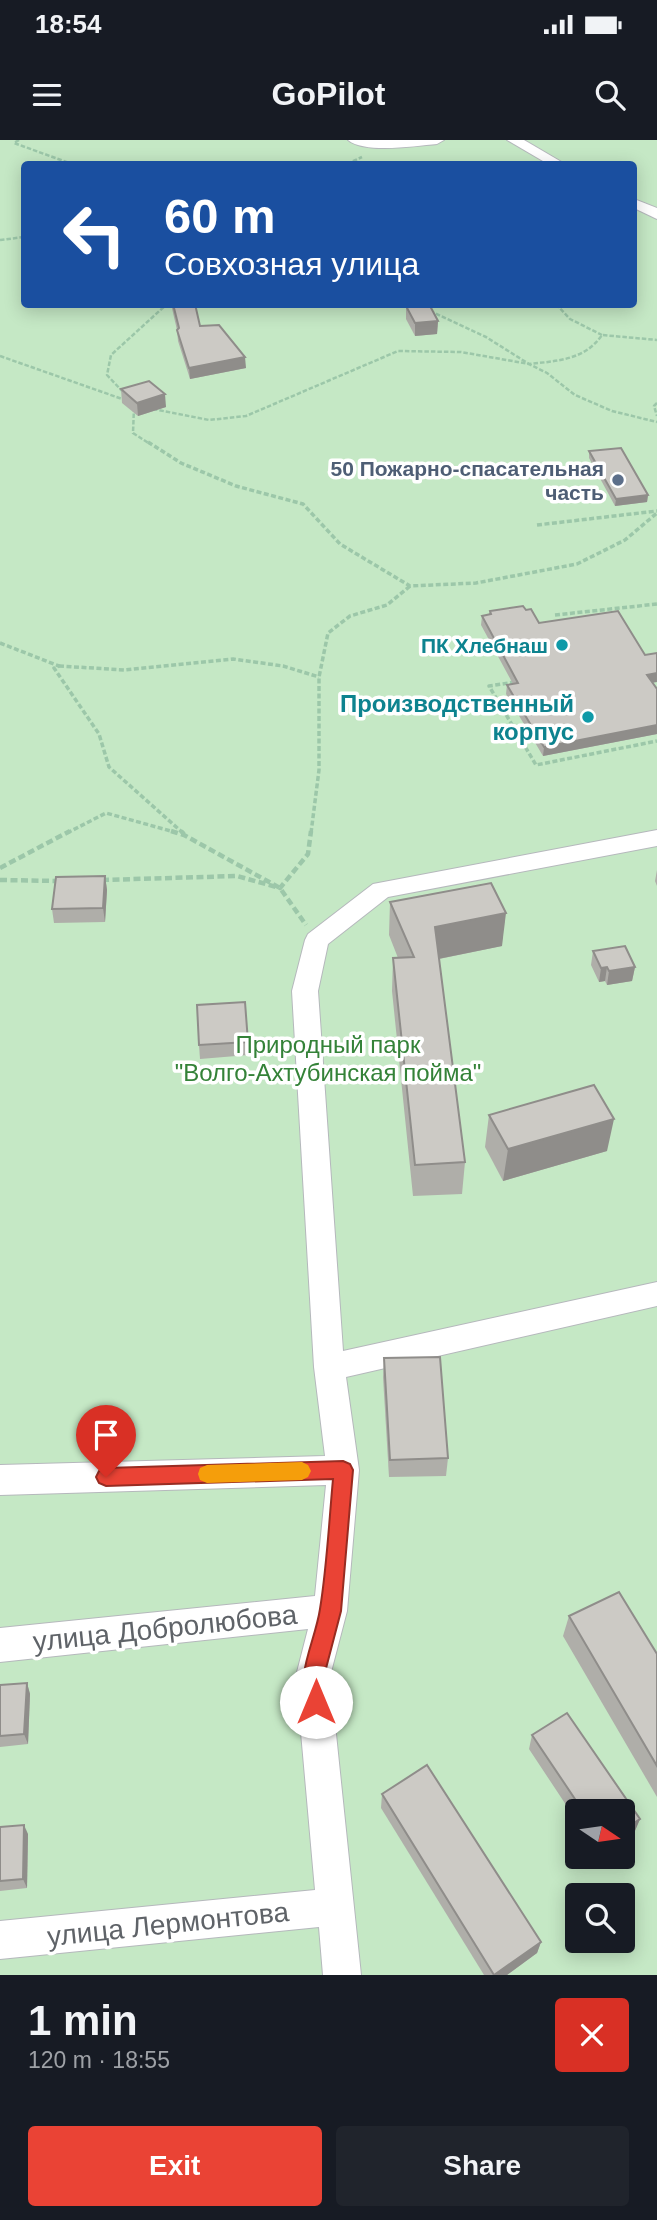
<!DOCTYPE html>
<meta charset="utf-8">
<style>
body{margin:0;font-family:Arial,sans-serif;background:#20242c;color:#f1f3f6;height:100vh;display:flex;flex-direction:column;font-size:26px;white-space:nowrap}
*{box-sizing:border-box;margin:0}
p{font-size:23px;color:#9ea1a6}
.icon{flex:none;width:38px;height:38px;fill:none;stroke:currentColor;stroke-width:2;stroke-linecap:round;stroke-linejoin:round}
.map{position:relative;height:1835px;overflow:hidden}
.details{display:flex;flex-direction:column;background:#171b24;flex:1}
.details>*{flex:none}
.guide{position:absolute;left:21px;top:21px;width:616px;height:147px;border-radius:7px;box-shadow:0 4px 18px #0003;background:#1a4fa0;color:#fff;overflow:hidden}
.needle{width:46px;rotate:103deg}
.tools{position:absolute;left:565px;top:1659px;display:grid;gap:14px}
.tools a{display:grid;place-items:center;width:70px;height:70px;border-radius:7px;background:#171b24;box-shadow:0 4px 18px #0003;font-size:35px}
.pin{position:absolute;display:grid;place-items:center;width:60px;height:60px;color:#fff;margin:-72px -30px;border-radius:50% 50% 50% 0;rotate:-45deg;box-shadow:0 0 7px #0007}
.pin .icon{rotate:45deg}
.me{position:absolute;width:77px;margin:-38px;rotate:0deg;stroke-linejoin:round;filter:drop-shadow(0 0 5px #0008)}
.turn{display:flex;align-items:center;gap:24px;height:147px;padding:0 28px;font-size:32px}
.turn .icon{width:91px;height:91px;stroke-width:2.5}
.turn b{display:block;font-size:49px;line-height:60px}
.round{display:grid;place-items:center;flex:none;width:74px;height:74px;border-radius:7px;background:#20242c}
.summary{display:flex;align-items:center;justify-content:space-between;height:119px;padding:0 28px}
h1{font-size:42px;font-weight:600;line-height:52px}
.action{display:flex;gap:14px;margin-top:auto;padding:14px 28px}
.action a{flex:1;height:80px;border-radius:7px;background:#ea4335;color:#fff;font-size:28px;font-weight:600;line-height:80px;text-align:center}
.action a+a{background:#20242c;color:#f1f3f6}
.status{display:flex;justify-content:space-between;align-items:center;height:49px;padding:0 35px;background:#171b24;direction:ltr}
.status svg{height:19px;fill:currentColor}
header{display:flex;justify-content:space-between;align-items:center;height:91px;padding:0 28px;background:#171b24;font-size:32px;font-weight:600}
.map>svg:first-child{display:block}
.green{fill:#c5e8c5;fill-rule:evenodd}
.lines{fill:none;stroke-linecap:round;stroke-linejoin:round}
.street-casing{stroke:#b5b8bc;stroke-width:2}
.path-far2{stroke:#9cc7a9;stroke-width:2.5;stroke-dasharray:4.5 2;stroke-linecap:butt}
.path-far1{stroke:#9cc7a9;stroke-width:3.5;stroke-dasharray:5 2.5;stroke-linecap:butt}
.path{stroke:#9cc7a9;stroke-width:4.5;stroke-dasharray:7 3.5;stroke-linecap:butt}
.street{fill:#fff;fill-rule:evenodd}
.wall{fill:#afaea9}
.shaded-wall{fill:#8f8d8a}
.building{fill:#cccac5;stroke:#8f8d8a;stroke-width:2}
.route{fill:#ea4335;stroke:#982c22;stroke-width:2}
.slow{fill:#f59e0b}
.service-dot{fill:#5c6f8a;stroke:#fff;stroke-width:2.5}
.culture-dot{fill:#0f9aa8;stroke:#fff;stroke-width:2.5}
.labels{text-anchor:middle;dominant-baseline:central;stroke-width:7;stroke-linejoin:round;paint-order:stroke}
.far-service-label{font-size:21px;font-weight:bold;fill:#4e5e75;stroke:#fff;text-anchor:end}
.far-culture-label{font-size:21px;font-weight:bold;fill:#0d838f;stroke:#fff;text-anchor:end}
.culture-label{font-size:24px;font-weight:bold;fill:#0d838f;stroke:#fff;text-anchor:end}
.park-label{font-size:24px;fill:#348238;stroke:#fff}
.near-street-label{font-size:28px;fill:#5f6368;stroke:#fff}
</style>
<div class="status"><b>18:54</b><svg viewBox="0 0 49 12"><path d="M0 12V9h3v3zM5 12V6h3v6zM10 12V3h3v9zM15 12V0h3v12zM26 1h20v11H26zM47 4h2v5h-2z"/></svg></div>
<header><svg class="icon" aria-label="menu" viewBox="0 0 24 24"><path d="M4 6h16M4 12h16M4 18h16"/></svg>GoPilot<svg class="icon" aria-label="search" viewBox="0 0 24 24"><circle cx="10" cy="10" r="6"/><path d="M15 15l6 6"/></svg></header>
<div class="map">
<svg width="657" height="1835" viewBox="0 0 657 1835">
<rect width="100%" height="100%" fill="#f1efe8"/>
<path class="green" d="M0,0H657V1835H0ZM24,24H634V164H24ZM578,1671H623V1717H578ZM578,1755H623V1801H578Z"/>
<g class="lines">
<defs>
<g id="street">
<path d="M348,0H444L437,4C415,6 365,14 348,0Z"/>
<path d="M507,0H524L565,24H548Z"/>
<path d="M634,59L657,68V79L634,68Z"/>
<path d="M657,690V706L388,757L328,804L318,851L343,1211L657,1142V1166L346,1237L359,1330L347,1471L330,1536L361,1835H323L319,1787L0,1819V1781L315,1750L296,1536L308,1489L0,1522V1488L315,1456L326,1345L0,1355V1325L325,1316L314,1227L292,851L305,800L308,794L373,744Z"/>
</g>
</defs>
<use href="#street" class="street-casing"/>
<g class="path-far2">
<path d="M19,0L14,3L72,24"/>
<path d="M347,24L362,17"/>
<path d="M0,100L24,97"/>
<path d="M556,164L570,179L602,195"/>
<path d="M430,171L486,197L529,224C557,221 585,220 602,195L657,200"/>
<path d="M0,216L125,260"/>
<path d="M123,252L107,235L111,215L167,164"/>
<path d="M657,263L654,266L657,276"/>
<path d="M134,267L133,293L150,304"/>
<path d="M153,269L209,280L246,276L398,211L461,212L529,224L547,233L575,255L612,271L657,282"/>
</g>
<g class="path-far1">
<path d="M148,302L181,323L236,346L303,364L340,404L410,446L476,443L577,424L625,400L657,373"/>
<path d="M537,385L657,371"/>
<path d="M555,475L657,464"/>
<path d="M0,503L59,526L54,528L99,594L109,627L183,693"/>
<path d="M59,526L125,530L233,519L283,526L319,537"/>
<path d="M515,542L489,546L536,625L657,601"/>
<path d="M67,693L106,673L178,693"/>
<path d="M311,693L319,630V537L328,493L350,476L387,465L410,446"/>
</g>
<g class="path">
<path d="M171,691L184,695L280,748L306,785"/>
<path d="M181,691L184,694"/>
<path d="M0,728L70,691"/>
<path d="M0,740L59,741"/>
<path d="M102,740L237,736L280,748L308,714L311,691"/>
</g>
<use href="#street" class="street"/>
</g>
<g class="wall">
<path d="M171,164H195L200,186L246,228L190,239L178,201L177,190Z"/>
<path d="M406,166L438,181L437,194L415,196L406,179Z"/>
<path d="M121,249L166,267L138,276L122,263Z"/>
<path d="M589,311L648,355L647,362L615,366L589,318Z"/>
<path d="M490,471L539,483L653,543L657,549V594L543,616L506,554L507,545L513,544L481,485L482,476L489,474Z"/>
<path d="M657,730V746L655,741Z"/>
<path d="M105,736L107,750L105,782L54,783L52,769Z"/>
<path d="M390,762L502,806L439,819L465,1022L462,1054L413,1056L392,851L393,818H398L389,795Z"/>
<path d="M593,811L635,827L632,841L607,845L605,841L599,842L591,825Z"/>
<path d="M245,862L248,915L200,919L199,905Z"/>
<path d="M489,975L607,1011L503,1041L485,1007Z"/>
<path d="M384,1218L448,1318L446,1336L389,1337L383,1237Z"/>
<path d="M569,1476L657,1514V1657L563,1496Z"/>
<path d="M27,1543L30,1554L28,1604L0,1607V1545Z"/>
<path d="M532,1595L640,1679L634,1693L623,1700V1671H578V1683L529,1609Z"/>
<path d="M382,1654L541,1802L537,1813L507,1835H484L381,1668Z"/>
<path d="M0,1687L28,1694L27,1748L0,1751Z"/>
</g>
<g class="shaded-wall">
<path d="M438,181L437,194L415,196V183Z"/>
<path d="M245,217L246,228L190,239L189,228Z"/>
<path d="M165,254L166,267L138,276L137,263Z"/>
<path d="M648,355L647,362L615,366L616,359Z"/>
<path d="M657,533V542L646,544L647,535Z"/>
<path d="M657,585V594L543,616L544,607Z"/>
<path d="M105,736L107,750L105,782L103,768Z"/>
<path d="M506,773L502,806L433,820L435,787Z"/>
<path d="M607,827L605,841L599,842L601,828Z"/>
<path d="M635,827L632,841L607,845L609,831Z"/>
<path d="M614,979L607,1011L503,1041L508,1009Z"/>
<path d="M27,1543L30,1554L28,1604L24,1594Z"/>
<path d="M640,1679L634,1693L623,1700V1690Z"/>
<path d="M24,1685L28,1694L27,1748L23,1739Z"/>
<path d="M541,1802L537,1813L507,1835H494Z"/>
</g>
<g class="building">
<path d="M173,164H195L200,186L219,185L245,217L189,228L177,190L179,188Z"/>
<path d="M420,164H429L438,181L415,183L406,166Z"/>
<path d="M149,241L165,254L137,263L121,249Z"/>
<path d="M621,308L648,355L616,359L589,311Z"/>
<path d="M523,466L526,470L531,469L539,483L618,471L645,515L657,513V533L647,535L657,549V585L544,607L507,545L518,543L482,476L491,474L490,471Z"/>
<path d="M105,736L103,768L52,769L56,737Z"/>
<path d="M491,743L506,773L435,787L465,1022L415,1025L393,818L414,817L390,762Z"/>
<path d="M625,806L635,827L609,831L607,827L601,828L593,811Z"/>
<path d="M245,862L248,902L199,905L197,865Z"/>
<path d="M594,945L614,979L508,1009L489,975Z"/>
<path d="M440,1217L448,1318L390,1320L384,1218Z"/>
<path d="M619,1452L657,1514V1626L569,1476Z"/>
<path d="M27,1543L24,1594L0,1596V1545Z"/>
<path d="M567,1573L640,1679L623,1690V1671H583L532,1595Z"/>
<path d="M427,1625L541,1802L494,1835L382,1654Z"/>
<path d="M24,1685L23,1739L0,1741V1687Z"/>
</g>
<path class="route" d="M343,1321L350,1324L353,1330L341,1471L324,1536L326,1562L323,1569L316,1572L308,1569C294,1535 315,1503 320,1469C327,1426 329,1382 333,1339L106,1346L99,1343L96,1337L99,1331L106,1328Z"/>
<path class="slow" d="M302,1322L308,1325L311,1331L308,1337L302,1340L207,1343L200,1340L198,1334L200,1328L207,1325Z"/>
<circle class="service-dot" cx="618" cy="340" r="7"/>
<g class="culture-dot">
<circle cx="562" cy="505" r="7"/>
<circle cx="588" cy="577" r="7"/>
</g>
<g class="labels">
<g class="far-service-label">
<text x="604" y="328">50 Пожарно-спасательная<tspan x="604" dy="24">часть</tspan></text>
</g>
<g class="far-culture-label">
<text x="548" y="505">ПК Хлебнаш</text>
</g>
<g class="culture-label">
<text x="574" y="563">Производственный<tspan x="574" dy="28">корпус</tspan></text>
</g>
<g class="park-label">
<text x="328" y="904">Природный парк<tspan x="328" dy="28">"Волго-Ахтубинская пойма"</tspan></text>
</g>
<g class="near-street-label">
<text transform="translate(165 1488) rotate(-6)">улица Добролюбова</text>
<text transform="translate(168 1784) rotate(-6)">улица Лермонтова</text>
</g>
</g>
</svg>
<div class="tools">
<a><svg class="needle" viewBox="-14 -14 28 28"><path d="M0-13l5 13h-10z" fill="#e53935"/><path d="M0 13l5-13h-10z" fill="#9ea1a6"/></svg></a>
<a><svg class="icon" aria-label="search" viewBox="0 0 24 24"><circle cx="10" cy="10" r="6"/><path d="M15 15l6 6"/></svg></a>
</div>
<div class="pin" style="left:106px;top:1337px;background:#d93025"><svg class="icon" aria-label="arrive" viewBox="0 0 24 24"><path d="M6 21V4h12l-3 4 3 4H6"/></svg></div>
<svg class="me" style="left:316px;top:1562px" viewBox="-20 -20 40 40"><circle r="19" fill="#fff"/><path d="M0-13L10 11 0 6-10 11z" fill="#ea4335"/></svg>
<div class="guide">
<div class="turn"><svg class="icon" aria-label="left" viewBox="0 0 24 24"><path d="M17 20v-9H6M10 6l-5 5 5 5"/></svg><div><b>60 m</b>Совхозная улица</div></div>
</div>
</div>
<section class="details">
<div class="summary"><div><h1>1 min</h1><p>120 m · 18:55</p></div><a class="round" style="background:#d93025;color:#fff"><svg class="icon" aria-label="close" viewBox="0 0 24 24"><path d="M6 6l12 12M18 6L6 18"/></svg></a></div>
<div class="action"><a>Exit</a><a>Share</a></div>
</section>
